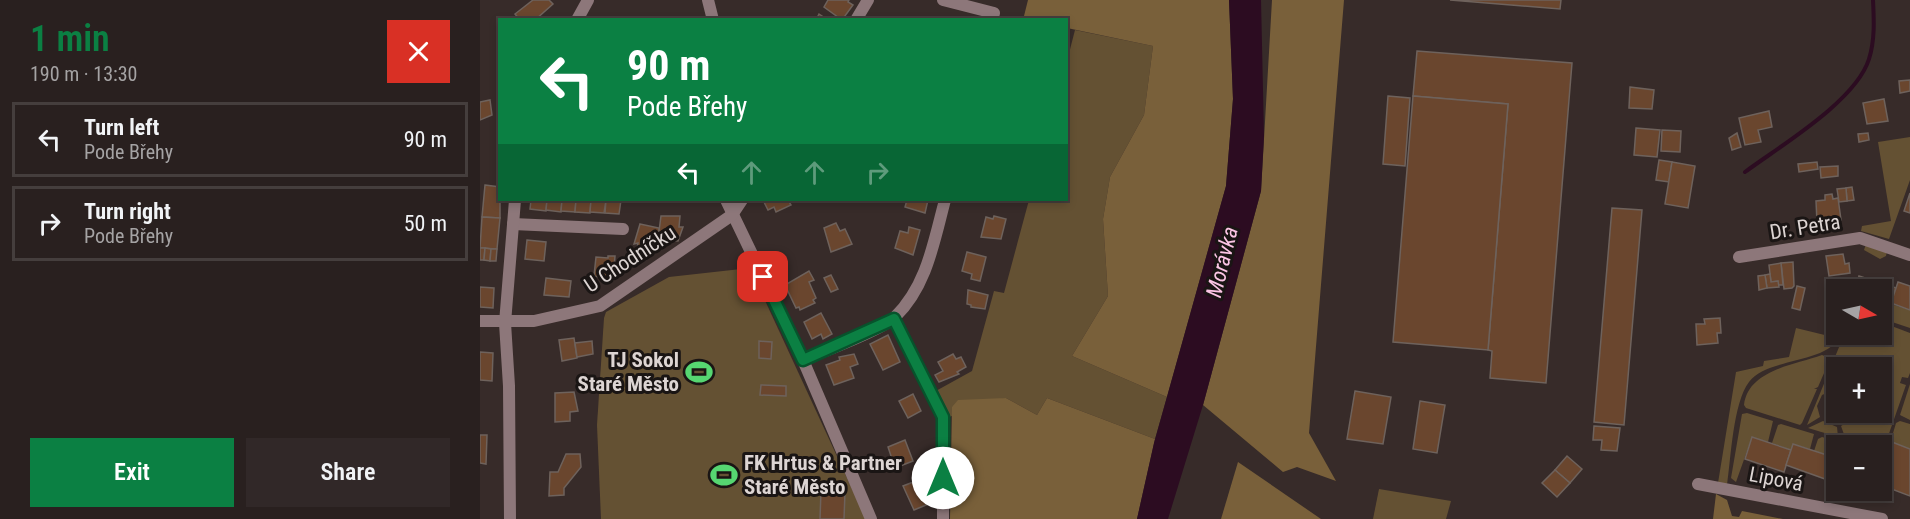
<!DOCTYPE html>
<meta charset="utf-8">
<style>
body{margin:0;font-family:"Roboto Condensed",sans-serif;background:#312828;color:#f1f3f6;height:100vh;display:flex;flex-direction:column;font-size:22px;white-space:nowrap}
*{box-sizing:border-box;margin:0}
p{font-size:20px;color:#a5a3a4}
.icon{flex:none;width:33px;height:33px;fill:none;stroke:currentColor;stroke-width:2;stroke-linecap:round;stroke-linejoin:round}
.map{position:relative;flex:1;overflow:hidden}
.side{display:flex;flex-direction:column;background:#29201f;width:480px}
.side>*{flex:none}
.top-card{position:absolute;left:18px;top:18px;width:570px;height:183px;border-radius:0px;box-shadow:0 3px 9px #0003,0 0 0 2px #453e3d;background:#0b8043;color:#fff;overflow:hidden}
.needle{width:39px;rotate:99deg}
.controls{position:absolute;left:1346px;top:279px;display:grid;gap:12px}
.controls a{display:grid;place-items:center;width:66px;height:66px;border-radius:0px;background:#29201f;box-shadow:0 3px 9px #0003,0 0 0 2px #453e3d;font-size:30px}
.pin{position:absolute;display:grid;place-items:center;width:51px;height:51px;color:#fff;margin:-26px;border-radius:12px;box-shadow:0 3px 9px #0006}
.me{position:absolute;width:66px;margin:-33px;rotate:0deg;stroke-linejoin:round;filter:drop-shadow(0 0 4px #0008)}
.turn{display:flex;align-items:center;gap:21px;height:126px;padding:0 30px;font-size:27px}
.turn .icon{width:78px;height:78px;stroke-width:2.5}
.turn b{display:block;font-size:42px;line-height:51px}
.lanes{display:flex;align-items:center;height:57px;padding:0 30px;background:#0003;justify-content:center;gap:30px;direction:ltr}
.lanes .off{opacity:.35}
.round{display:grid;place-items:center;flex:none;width:63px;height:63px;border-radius:0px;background:#312828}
.overview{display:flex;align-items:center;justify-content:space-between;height:102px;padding:0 30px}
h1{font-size:36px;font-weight:600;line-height:45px;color:#0b8043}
.action{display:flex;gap:12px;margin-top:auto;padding:12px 30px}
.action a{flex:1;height:69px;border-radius:0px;background:#0b8043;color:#fff;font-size:24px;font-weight:600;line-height:69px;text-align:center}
.action a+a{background:#312828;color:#f1f3f6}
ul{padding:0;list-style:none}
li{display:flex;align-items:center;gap:18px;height:75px;margin:0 12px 9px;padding:0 18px;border:3px solid #453e3d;border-radius:0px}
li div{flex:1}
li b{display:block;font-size:22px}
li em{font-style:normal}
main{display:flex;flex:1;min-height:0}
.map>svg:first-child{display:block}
.green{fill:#645133}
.forest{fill:#79603a}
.water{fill:#2c0c21}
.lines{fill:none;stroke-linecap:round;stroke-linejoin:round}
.stream{stroke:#2c0c21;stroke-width:4}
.building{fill:#6a462e;stroke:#6e625c;stroke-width:1.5}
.street{stroke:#8d777a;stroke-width:12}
.route-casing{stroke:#07532c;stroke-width:15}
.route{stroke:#0b8043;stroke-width:10}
.labels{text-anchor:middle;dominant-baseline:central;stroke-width:6;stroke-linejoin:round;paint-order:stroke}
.street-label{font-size:21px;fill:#ddd5d3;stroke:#1a1514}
.poi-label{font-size:21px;font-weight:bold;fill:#ddd5d3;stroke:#1a1514;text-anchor:end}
.water-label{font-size:22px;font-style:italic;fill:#fcc5e5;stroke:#1a1514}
</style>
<main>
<section class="side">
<div class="overview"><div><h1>1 min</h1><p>190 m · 13:30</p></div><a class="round" style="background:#d93025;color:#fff"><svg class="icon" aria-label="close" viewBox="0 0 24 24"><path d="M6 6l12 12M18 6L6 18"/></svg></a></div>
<ul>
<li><svg class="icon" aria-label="left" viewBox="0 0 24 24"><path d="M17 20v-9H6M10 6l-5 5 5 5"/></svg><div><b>Turn left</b><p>Pode Břehy</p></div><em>90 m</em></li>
<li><svg class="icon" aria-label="right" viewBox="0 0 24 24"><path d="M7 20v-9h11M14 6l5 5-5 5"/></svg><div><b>Turn right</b><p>Pode Břehy</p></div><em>50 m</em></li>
</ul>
<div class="action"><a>Exit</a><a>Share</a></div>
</section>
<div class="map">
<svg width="1430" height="519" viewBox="0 0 1430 519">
<rect width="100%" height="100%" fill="#372b29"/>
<g class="green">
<path d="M595,30L673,46L664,115L630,177L623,219L628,296L592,356L687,397L675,439L567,398L557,415L526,398L472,407V416L466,418L454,392L492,371L514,291L524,293L549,200H586L587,61Z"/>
<path d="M1430,137V180L1409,239L1381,231L1382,226L1411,221L1398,142Z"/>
<path d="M1386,244L1407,251L1406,256L1400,259L1384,250Z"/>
<path d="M270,268L386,519H121L117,425L124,318L126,312L189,277Z"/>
<path d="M1414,305L1430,310V328L1409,321Z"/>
<path d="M1401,322L1430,333V373L1428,378L1422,377L1420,383L1426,385L1405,445L1401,448V446L1382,445L1366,440L1361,426L1371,420L1375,413L1401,412V368H1356V389L1342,395L1337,406L1340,417L1327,425L1364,335L1401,334Z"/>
<path d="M1316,328L1357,338L1360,335C1350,364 1287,357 1269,382C1253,403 1251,458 1247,485L1238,483L1256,372L1283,366L1284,361L1309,357Z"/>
<path d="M1342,355L1347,357L1348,364L1338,387L1334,389H1337L1322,423L1320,425L1266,408L1264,405C1268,370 1314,365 1342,355Z"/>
<path d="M1430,384V420L1420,415Z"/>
<path d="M1267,413L1293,421L1288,442L1272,437L1256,482L1251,478L1262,414Z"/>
<path d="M1343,421L1357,427L1358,437L1328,428Z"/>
<path d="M1420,421L1430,424V449L1412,443L1401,474L1416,423Z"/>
<path d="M1301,424L1334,434L1330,449L1313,444L1311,450L1292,443L1298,425Z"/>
<path d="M1342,437L1369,445L1356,446L1353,457L1334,451L1338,439Z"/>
<path d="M899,489L971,501L966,519H893Z"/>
</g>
<g class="forest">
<path d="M548,0H749L753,99L746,186L687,397L592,356L628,296L623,219L630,177L664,115L673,46L587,28L586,20L556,19L544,16Z"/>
<path d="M792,0H864L829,433L856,481L817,467L803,472L723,405L781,191Z"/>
<path d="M526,398L557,415L567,398L675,439L657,519H470L472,407L478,400Z"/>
<path d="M758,462L841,519H741Z"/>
<path d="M1236,494L1247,500L1252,516L1259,517L1262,511L1303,519H1233Z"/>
</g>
<path class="water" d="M749,0H781L784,136L781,191L723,405L688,519H657L674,443L746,186L753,99Z"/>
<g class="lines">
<path class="stream" d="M1265,172C1300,146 1376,101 1389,59C1395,40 1394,20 1393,0"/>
</g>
<g class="building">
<path d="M53,0H69L73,4L55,20H40L35,14Z"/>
<path d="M348,0H369L368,2L373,5L362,20L344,7Z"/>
<path d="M970,0H1081L1080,9Z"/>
<path d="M339,14L348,20H336Z"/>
<path d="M937,51L1092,63L1066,383L1010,378L1012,351L1008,350L1028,104L933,96Z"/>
<path d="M1430,80V91L1420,93L1419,81Z"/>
<path d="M1150,87L1174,90L1172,109L1149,108Z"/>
<path d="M908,96L930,98L925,166L903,164Z"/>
<path d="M933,96L1028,104L1008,350L913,342Z"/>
<path d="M1404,99L1408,121L1387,124L1383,103Z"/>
<path d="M10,100L12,115L0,120V102Z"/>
<path d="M1289,111L1292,127L1278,130L1281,142L1265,145L1259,118Z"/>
<path d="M1156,128L1180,130L1177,157L1154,155Z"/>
<path d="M1182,130L1201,131L1200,152L1181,151Z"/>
<path d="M1257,133L1261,147L1252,150L1249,138Z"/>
<path d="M1388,133L1389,140L1379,142L1378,134Z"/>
<path d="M1179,160L1192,162L1189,182L1176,180Z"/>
<path d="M1192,162L1215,166L1208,208L1185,204Z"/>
<path d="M1337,162L1338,169L1319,172L1318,164Z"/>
<path d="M1358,166V176L1341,178L1340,167Z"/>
<path d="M5,185L20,187V218L2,217Z"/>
<path d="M1372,187L1374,200L1367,201L1366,188Z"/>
<path d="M1366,188L1367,201L1359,202L1357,189Z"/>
<path d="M1430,193V213L1424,211Z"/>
<path d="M1352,194L1353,199L1358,198L1361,220L1340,223L1337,222L1336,201L1345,200V195Z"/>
<path d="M51,200H67L66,211L50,209Z"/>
<path d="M67,200H82L81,212L66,210Z"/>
<path d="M82,200H96L95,212L81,211Z"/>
<path d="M96,200H111L110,213L95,212Z"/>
<path d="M111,200H126L124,213L110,212Z"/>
<path d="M126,200H141L139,214L125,213Z"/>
<path d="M283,200H308L311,205L296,212L294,207L288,210Z"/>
<path d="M427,200H448L445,213L425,207Z"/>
<path d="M1132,208L1162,210L1144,425L1114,422Z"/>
<path d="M181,216H200L199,227H203L198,241L178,239Z"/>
<path d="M514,216L526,219L521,239L501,237L506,217L513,219Z"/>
<path d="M2,217L20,218L17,249L0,248Z"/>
<path d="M356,223L360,231L365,229L372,244L351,252L344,228Z"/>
<path d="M160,224L179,228L177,251L157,249L158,243L154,244Z"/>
<path d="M429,227L440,230L433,255L415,248L420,231L428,233Z"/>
<path d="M47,240L66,242L64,261L45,259Z"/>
<path d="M0,248H5L4,260H0Z"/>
<path d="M5,248L11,249L10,261L4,260Z"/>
<path d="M11,249H17L16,261H10Z"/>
<path d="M487,252L506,257L500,281L491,279L492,274L482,271Z"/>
<path d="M1363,254L1365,264L1369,263L1370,273L1349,276L1346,256Z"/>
<path d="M128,256H135L133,280L114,276L116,257L128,258Z"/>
<path d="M1313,262L1314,286L1312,288L1304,289L1301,263Z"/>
<path d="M1301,263L1303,285H1298V281L1291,282L1289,265Z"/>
<path d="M329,271L334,280L329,282L336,298L333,300L335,303L320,310L319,307L316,308L305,285Z"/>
<path d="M1290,274L1291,282L1298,281L1299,287L1287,288L1285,275Z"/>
<path d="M351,275L358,289L351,292L344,278Z"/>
<path d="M1285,275L1287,288L1279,290L1278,276Z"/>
<path d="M1379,276L1416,288L1409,310L1401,308V290H1375Z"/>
<path d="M66,278L91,281L89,297L64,295Z"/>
<path d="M1418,282L1430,286V310L1411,303Z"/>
<path d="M1317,286L1325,288L1320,310L1312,308Z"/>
<path d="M0,287L14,288L13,308L0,307Z"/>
<path d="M488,290L508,295L505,309L491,307V305L487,304Z"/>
<path d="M341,313L352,334L343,339L341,334L332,339L324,322Z"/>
<path d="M1240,318L1241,333H1237L1238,343L1217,345L1216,324H1225L1224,319Z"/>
<path d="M408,335L420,362L403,370L390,344Z"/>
<path d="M94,338L97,358L82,361L79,340Z"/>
<path d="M112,341L113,354L97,357L95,343Z"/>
<path d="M279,341L292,342L291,359L279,358Z"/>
<path d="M0,352L13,353L12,381L0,380Z"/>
<path d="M374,354L378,364L370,367L374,378L354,385L346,365L360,360L359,357Z"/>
<path d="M473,354L476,359L481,357L486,367L477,372L479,374L459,382L455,375L463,371L458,362Z"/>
<path d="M281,385L306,386V396L280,395Z"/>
<path d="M875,391L911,397L903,444L867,439Z"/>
<path d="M94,392L98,411L90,412V421L75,422V393Z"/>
<path d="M433,394L441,411L428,418L419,401Z"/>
<path d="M940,401L965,405L957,453L933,449Z"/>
<path d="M1114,426L1140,428L1137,451L1121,450L1122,440H1113Z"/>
<path d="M0,435H7L6,464L0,463Z"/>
<path d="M1272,437L1311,450L1304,472L1265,459Z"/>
<path d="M425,440L433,461L415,468L408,447Z"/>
<path d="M1412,442L1430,449V496L1401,485V474Z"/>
<path d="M1313,444L1353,457L1345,479L1306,465Z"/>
<path d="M1355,450H1356V476L1347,472Z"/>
<path d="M86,454H100L101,467L84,488V495L69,496L70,472H78Z"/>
<path d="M1087,456L1102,469L1090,483L1075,470Z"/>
<path d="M1075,470L1090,483L1077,497L1062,483Z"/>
<path d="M441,479L451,503L434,510L423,486Z"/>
<path d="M341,491L365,492L364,519H340Z"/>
</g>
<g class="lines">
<g class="street">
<path d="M228,0L233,20"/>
<path d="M463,0L514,13L512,20"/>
<path d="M97,20L108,0"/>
<path d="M376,20L388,0"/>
<path d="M246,200L323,360L391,519"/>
<path d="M33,224L143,229"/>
<path d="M1259,257L1380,238L1430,255"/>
<path d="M414,319L463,417V519"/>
<path d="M0,321H54L120,306L252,215L262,200"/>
<path d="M323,360C342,352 404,329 415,317C447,286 454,241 465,200"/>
<path d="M1218,484L1402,519"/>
<path d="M30,519L29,386L25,323L35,200"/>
</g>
</g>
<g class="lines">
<defs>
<path id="route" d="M283,277L323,360L414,319L463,417V478"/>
</defs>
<use href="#route" class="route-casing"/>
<use href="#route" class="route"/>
</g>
<defs>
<symbol id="stadium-bare" viewBox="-9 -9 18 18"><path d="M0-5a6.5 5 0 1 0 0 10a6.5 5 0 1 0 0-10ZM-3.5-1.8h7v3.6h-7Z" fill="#56d671" stroke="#1a1514" stroke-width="2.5" paint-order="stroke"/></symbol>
</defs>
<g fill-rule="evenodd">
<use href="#stadium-bare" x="200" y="353" width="38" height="38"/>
<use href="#stadium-bare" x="225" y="456" width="38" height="38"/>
</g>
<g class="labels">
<g class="street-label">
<text transform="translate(1325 227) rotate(-9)">Dr. Petra</text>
<text transform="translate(150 259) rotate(-33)">U Chodníčku</text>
<text transform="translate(1296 479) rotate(11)">Lipová</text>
</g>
<g class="poi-label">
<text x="199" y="360">TJ Sokol<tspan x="199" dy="24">Staré Město</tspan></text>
<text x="264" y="463" text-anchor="start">FK Hrtus &amp; Partner<tspan x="264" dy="24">Staré Město</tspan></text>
</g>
<g class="water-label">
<text transform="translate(742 262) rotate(-76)">Morávka</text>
</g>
</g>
</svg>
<div class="controls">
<a><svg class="needle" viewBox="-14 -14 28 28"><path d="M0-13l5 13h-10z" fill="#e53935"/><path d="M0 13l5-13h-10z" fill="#a5a3a4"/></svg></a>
<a>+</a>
<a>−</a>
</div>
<div class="pin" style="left:283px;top:277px;background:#d93025"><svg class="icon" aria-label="arrive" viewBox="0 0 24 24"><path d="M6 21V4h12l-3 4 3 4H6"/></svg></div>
<svg class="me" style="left:463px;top:478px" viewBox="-20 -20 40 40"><circle r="19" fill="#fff"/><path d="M0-13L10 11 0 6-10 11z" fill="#0b8043"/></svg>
<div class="top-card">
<div class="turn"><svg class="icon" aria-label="left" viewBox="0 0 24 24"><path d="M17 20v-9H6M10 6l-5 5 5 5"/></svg><div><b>90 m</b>Pode Břehy</div></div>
<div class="lanes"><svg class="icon" aria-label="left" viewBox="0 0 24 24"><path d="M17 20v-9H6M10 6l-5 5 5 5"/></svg><svg class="icon off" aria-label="ahead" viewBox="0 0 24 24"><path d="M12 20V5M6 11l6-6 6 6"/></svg><svg class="icon off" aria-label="ahead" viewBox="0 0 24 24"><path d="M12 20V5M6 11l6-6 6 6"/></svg><svg class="icon off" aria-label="right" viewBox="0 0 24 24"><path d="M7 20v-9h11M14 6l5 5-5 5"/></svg></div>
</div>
</div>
</main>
